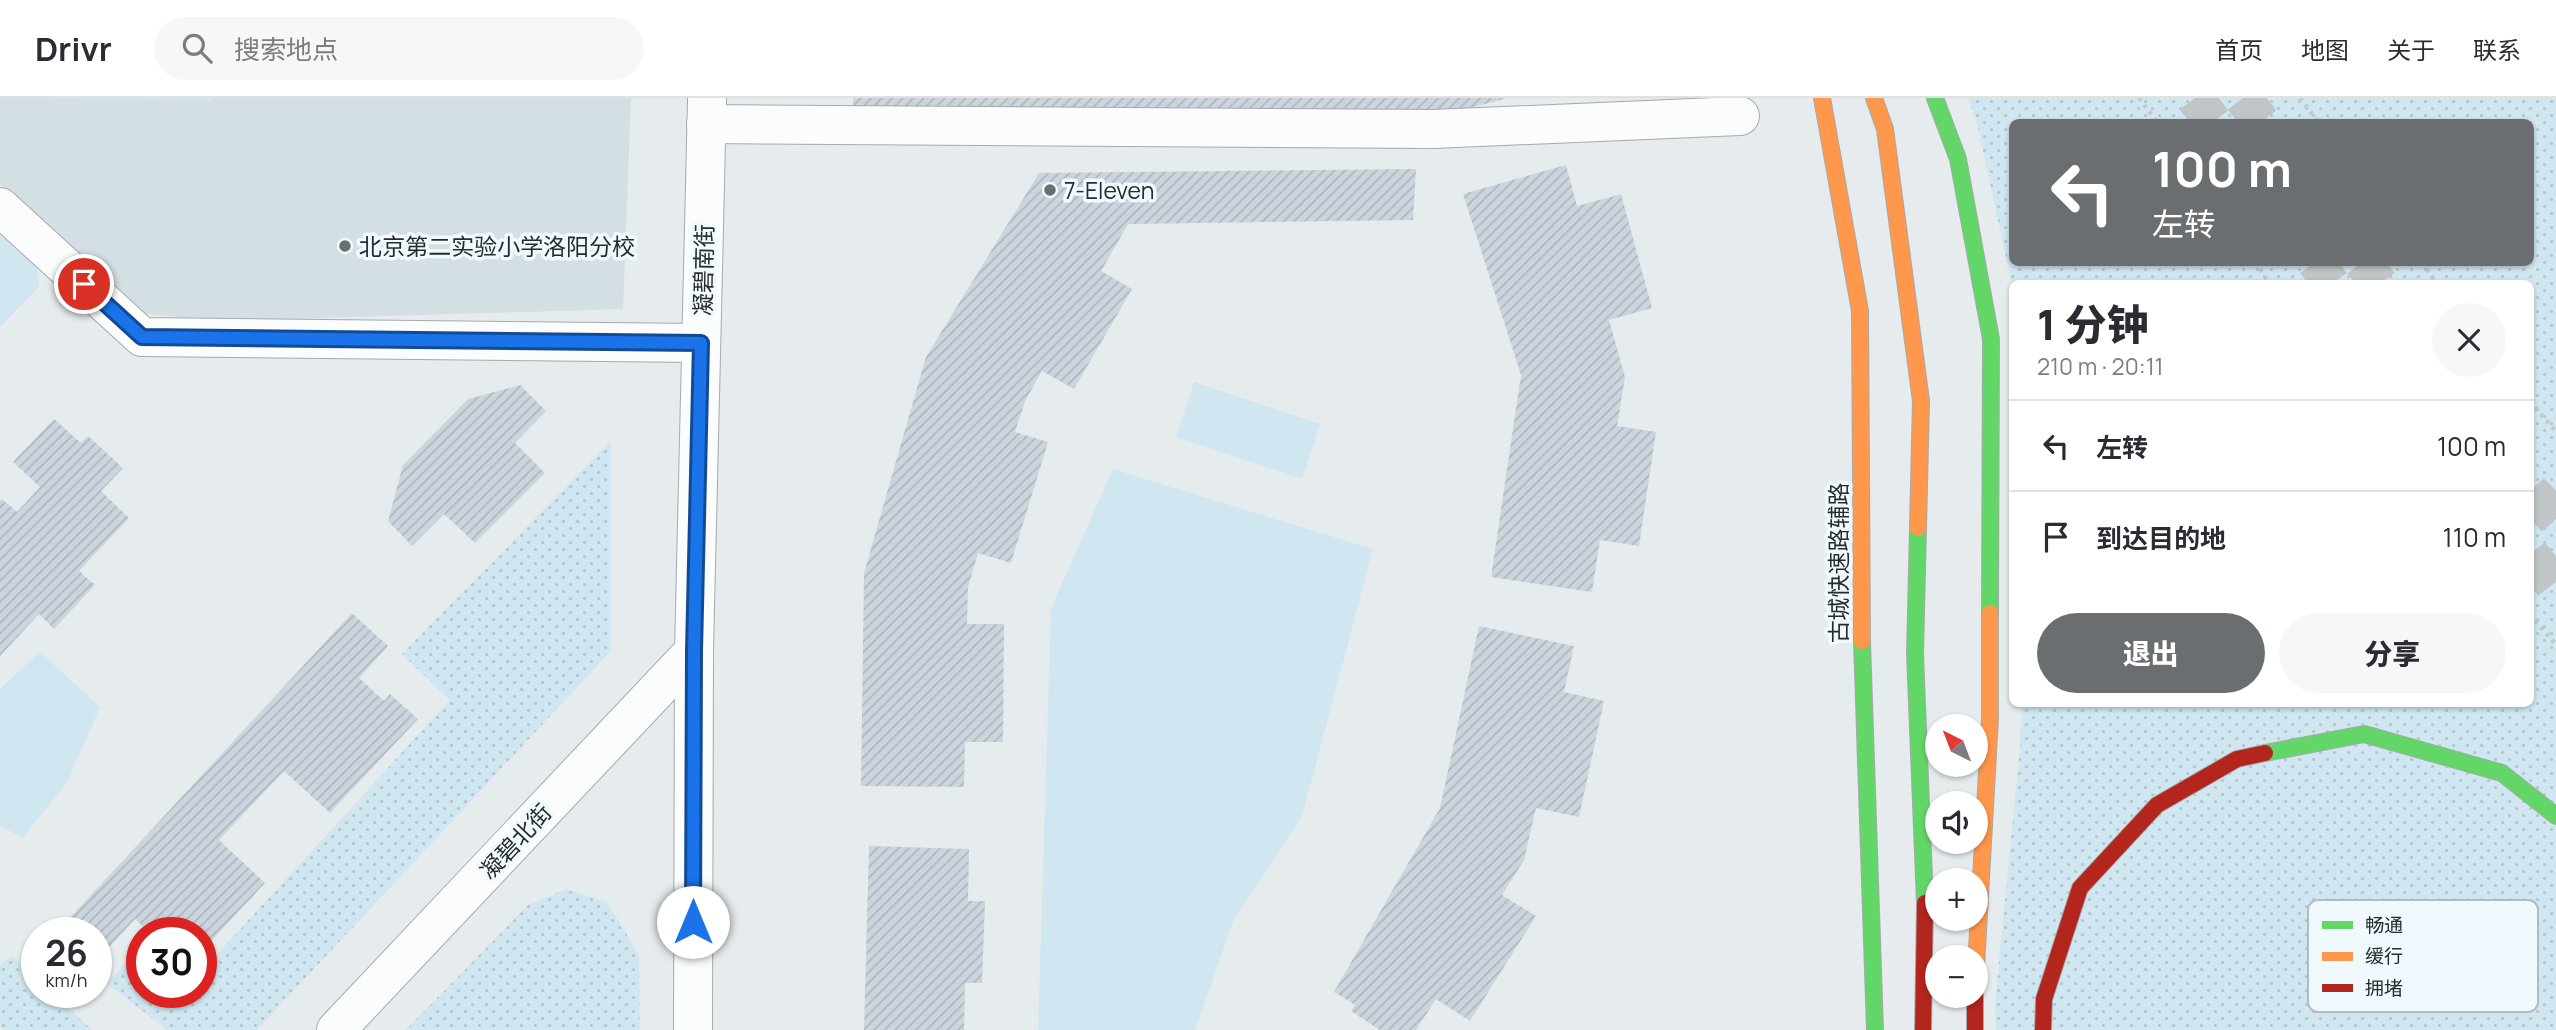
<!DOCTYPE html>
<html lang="zh">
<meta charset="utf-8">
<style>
body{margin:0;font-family:Manrope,"Noto Sans SC",sans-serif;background:#f7f7f7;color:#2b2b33;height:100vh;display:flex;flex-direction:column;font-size:26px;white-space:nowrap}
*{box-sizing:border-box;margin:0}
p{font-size:23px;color:#7c7c81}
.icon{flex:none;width:38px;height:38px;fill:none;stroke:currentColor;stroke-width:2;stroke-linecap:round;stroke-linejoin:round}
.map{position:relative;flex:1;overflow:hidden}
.sheet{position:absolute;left:2009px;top:182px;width:525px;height:427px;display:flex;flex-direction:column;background:#fff;border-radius:10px;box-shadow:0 2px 5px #0004}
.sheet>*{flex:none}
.banner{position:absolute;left:2009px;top:21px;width:525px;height:147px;border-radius:10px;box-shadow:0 2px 5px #0004;background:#6a6e70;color:#fff;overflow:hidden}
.needle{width:46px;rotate:318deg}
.controls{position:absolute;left:1925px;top:616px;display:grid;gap:14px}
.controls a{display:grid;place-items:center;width:63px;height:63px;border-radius:50%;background:#fff;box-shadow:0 2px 5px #0004;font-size:35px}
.speed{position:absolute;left:21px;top:819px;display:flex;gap:14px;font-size:35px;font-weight:700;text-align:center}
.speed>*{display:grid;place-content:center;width:91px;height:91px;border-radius:50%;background:#fff;box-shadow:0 2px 5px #0004;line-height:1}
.speed small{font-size:18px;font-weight:400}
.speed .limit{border:10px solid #d22;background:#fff;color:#111}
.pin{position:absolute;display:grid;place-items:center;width:60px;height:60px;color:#fff;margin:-30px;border:4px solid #fff;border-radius:50%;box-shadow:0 2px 7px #0007}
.me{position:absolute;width:77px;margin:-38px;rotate:0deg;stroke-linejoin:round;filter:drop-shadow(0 0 5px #0008)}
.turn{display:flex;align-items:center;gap:24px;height:147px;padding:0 28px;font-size:32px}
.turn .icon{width:91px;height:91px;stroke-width:2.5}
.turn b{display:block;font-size:49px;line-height:60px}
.round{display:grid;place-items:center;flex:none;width:74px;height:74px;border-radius:37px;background:#f7f7f7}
.overview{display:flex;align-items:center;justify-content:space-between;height:119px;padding:0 28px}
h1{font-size:42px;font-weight:800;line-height:52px}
.action{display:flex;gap:14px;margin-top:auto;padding:14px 28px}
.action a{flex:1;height:80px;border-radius:42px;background:#6a6e70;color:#fff;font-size:28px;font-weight:800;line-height:80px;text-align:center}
.action a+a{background:#f7f7f7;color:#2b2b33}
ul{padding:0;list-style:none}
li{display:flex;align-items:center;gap:21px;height:91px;padding:0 28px;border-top:2px solid #e1e1e2}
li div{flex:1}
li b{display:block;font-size:26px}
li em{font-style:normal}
header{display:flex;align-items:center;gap:42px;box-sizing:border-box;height:98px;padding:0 35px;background:#fff;border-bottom:2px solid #e1e1e2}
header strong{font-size:33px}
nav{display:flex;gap:38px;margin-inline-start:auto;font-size:24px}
.search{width:490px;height:63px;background:#f7f7f7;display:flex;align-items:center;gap:18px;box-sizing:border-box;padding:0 24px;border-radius:38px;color:#7c7c81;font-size:26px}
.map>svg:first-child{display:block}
.built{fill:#d3dfe3}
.grass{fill:url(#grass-dots);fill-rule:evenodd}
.garden{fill:#d0e7f1}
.building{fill:url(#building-hatch)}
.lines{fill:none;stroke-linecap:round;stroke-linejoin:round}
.highway-tunnel{stroke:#c0c5c7;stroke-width:38;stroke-dasharray:38 19;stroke-linecap:butt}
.street-casing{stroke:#a6aaab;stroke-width:40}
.fast-casing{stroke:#a6aaab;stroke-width:18}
.slow-casing{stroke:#a6aaab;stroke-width:18}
.jam-casing{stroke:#a6aaab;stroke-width:18}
.path{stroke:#c7c8ca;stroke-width:4.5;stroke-dasharray:3.5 5;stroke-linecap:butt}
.street{stroke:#fbfcfc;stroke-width:38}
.fast{stroke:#63d668;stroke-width:16}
.slow{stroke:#ff974d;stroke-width:16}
.jam{stroke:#b3261e;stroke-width:16}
.route-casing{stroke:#114b97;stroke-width:18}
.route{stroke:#1a73e8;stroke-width:12}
.poi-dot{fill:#6a6e70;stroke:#f0f9fd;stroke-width:2.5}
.labels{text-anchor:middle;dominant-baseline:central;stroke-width:7;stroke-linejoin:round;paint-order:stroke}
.poi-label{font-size:23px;fill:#282b2d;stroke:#f0f9fd;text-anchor:start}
.street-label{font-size:23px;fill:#282b2d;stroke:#f0f9fd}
.key{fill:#f0f9fd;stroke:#b4bbbf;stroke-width:2}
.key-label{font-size:19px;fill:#282b2d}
</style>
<header>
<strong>Drivr</strong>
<div class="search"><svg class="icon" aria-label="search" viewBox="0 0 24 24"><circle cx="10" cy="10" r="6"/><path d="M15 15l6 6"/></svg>搜索地点</div>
<nav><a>首页</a><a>地图</a><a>关于</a><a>联系</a></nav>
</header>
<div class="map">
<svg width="2556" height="932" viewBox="0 0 2556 932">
<defs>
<pattern id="grass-dots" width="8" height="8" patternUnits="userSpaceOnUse" patternTransform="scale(1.75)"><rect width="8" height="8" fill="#d0e7f1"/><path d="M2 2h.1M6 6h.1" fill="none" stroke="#b3c6cf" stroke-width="1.8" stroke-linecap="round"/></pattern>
<pattern id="building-hatch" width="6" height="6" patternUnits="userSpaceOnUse" patternTransform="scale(1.75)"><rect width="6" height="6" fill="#ccd5dd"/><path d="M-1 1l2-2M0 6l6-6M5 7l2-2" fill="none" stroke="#afb7be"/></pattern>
</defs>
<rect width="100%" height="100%" fill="#e6ebed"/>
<path class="built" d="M0,0H631L623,211L216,223L130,214L0,86Z"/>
<g class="grass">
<path d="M1968,0H2556V932H1996L1995,905L2020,649L2022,606H2530V186H2012V188L1978,30ZM2012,24H2530V164H2012Z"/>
<path d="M611,343V553L257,932H167L108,886L128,861L142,871V894H174L179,898L183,894H201V874L450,602L402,556Z"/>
<path d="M567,791L607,804L639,857L640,932H406L528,807Z"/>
<path d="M11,857L37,881V894H51L92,932H4L0,929V868Z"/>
</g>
<g class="garden">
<path d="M24,0H213V3Z"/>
<path d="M0,136L37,169L39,189L0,229Z"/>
<path d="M1194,284L1320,326L1302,381L1176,339Z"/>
<path d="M1113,371L1373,451L1302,718L1234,821L1195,932H1038L1051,510Z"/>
<path d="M40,554L100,609L67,685L22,740L0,727V591Z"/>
</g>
<g class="building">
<path d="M853,0H1504V1L1435,19L853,13Z"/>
<path d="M1566,67L1577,108L1621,96L1652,210L1609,222L1625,279L1617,328L1656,334L1639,448L1600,442L1592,494L1491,479L1521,277L1463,96Z"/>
<path d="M1416,71L1413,122L1128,126L1101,173L1132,191L1074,291L1042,273L1025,303L1015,334L1048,344L1011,465L978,455L968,489L967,526H1004L1003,644H965L964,689L861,688L864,475L926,259L1039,75Z"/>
<path d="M520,287L546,313L515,345L545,375L475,445L444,416L412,448L388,423L403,367L468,301Z"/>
<path d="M54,321L81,345L88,338L123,370L101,393L129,420L79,473L95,487L54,531L39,516L0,558V402L2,401L17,414L40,389L13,364Z"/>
<path d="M352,515L388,548L359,580L384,603L390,596L418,621L330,715L284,673L219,742L265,785L201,854V835H150L135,821L103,856L96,850V835H80L67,823Z"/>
<path d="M1479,528L1574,548L1564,594L1604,603L1579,719L1536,710L1524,762L1502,797L1536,818L1470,923L1436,901L1416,932H1380L1351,913L1355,907L1334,894L1440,710Z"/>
<path d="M869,748L969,751L968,803H985L982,885H965L964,932H864Z"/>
</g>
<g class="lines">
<g class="highway-tunnel">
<path d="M2195,0L2213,24"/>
<path d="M2243,0L2261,24"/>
<path d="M2316,164L2331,186"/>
<path d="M2363,164L2379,186"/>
<path d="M2530,393L2556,421"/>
<path d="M2530,456L2556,490"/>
</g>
<defs>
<g id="street">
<path d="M706,26L1433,31L1740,18"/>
<path d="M0,109L142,239L701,245"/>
<path d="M336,932L694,553"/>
<path d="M693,932L694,553L707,2"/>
</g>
<g id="fast">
<path d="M1935,0L1958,61L1991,241L1990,515"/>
<path d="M1918,430L1915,556L1925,805"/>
<path d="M1862,543L1875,932"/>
<path d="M2265,655L2364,636L2502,675L2556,718"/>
</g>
<g id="slow">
<path d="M1822,0L1860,213L1862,543"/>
<path d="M1874,0L1885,31L1921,303L1918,430"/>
<path d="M1976,869L1990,620V515"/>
</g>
<g id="jam">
<path d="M1975,898V932"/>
<path d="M1923,932L1925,805"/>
<path d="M2043,932L2044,901L2080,790L2157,707L2237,661L2265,655"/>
</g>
</defs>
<use href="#street" class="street-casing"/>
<use href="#fast" class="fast-casing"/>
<use href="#slow" class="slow-casing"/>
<use href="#jam" class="jam-casing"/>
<g class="path">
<path d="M2139,0L2157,24"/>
<path d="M2300,0L2318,24"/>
<path d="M2255,164L2270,186"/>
<path d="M2422,164L2437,186"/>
<path d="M2530,303L2556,334"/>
<path d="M2530,516L2556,547"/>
</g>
<use href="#street" class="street"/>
<use href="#fast" class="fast"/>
<use href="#slow" class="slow"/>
<use href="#jam" class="jam"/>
</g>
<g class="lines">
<defs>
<path id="route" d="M84,186L142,239L701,245L694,553L693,824"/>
</defs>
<use href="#route" class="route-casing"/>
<use href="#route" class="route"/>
</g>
<g class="poi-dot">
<circle cx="1050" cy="92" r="7"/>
<circle cx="345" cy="148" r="7"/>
</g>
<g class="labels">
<g class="poi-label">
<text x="1064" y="92">7-Eleven</text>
<text x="359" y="148">北京第二实验小学洛阳分校</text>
</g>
<g class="street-label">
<text transform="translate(703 172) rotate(-89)">凝碧南街</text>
<text transform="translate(1838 465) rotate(-90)">古城快速路辅路</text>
<text transform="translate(515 743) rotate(-47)">凝碧北街</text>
</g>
</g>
<rect x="2308" y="802" width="230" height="112" rx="10" class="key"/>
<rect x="2322" y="823" width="31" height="8" fill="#63d668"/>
<rect x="2322" y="854" width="31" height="9" fill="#ff974d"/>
<rect x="2322" y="886" width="31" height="8" fill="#b3261e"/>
<g class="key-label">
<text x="2365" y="834">畅通</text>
<text x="2365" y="865">缓行</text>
<text x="2365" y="897">拥堵</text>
</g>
</svg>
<div class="controls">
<a><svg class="needle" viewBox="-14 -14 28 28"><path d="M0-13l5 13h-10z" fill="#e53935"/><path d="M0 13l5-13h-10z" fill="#7c7c81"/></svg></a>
<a><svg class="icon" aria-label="sound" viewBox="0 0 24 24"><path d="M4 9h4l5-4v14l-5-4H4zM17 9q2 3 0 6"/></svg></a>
<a>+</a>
<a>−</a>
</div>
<div class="speed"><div>26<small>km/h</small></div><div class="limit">30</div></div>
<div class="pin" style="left:84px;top:186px;background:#d93025"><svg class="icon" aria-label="arrive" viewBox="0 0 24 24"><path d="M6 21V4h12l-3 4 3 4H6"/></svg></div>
<svg class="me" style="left:693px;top:824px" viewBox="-20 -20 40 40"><circle r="19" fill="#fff"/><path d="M0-13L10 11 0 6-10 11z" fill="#1a73e8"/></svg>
<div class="banner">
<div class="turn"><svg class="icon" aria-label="left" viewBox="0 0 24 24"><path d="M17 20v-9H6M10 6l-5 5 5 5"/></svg><div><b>100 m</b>左转</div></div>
</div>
<section class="sheet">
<div class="overview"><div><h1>1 分钟</h1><p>210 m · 20:11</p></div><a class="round"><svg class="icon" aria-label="close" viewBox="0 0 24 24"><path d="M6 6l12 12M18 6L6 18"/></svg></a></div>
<ul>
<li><svg class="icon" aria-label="left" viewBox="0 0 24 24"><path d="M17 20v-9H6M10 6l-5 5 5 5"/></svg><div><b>左转</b></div><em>100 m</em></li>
<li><svg class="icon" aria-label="arrive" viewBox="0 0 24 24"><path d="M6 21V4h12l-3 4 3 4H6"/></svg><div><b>到达目的地</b></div><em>110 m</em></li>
</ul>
<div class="action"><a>退出</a><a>分享</a></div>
</section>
</div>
